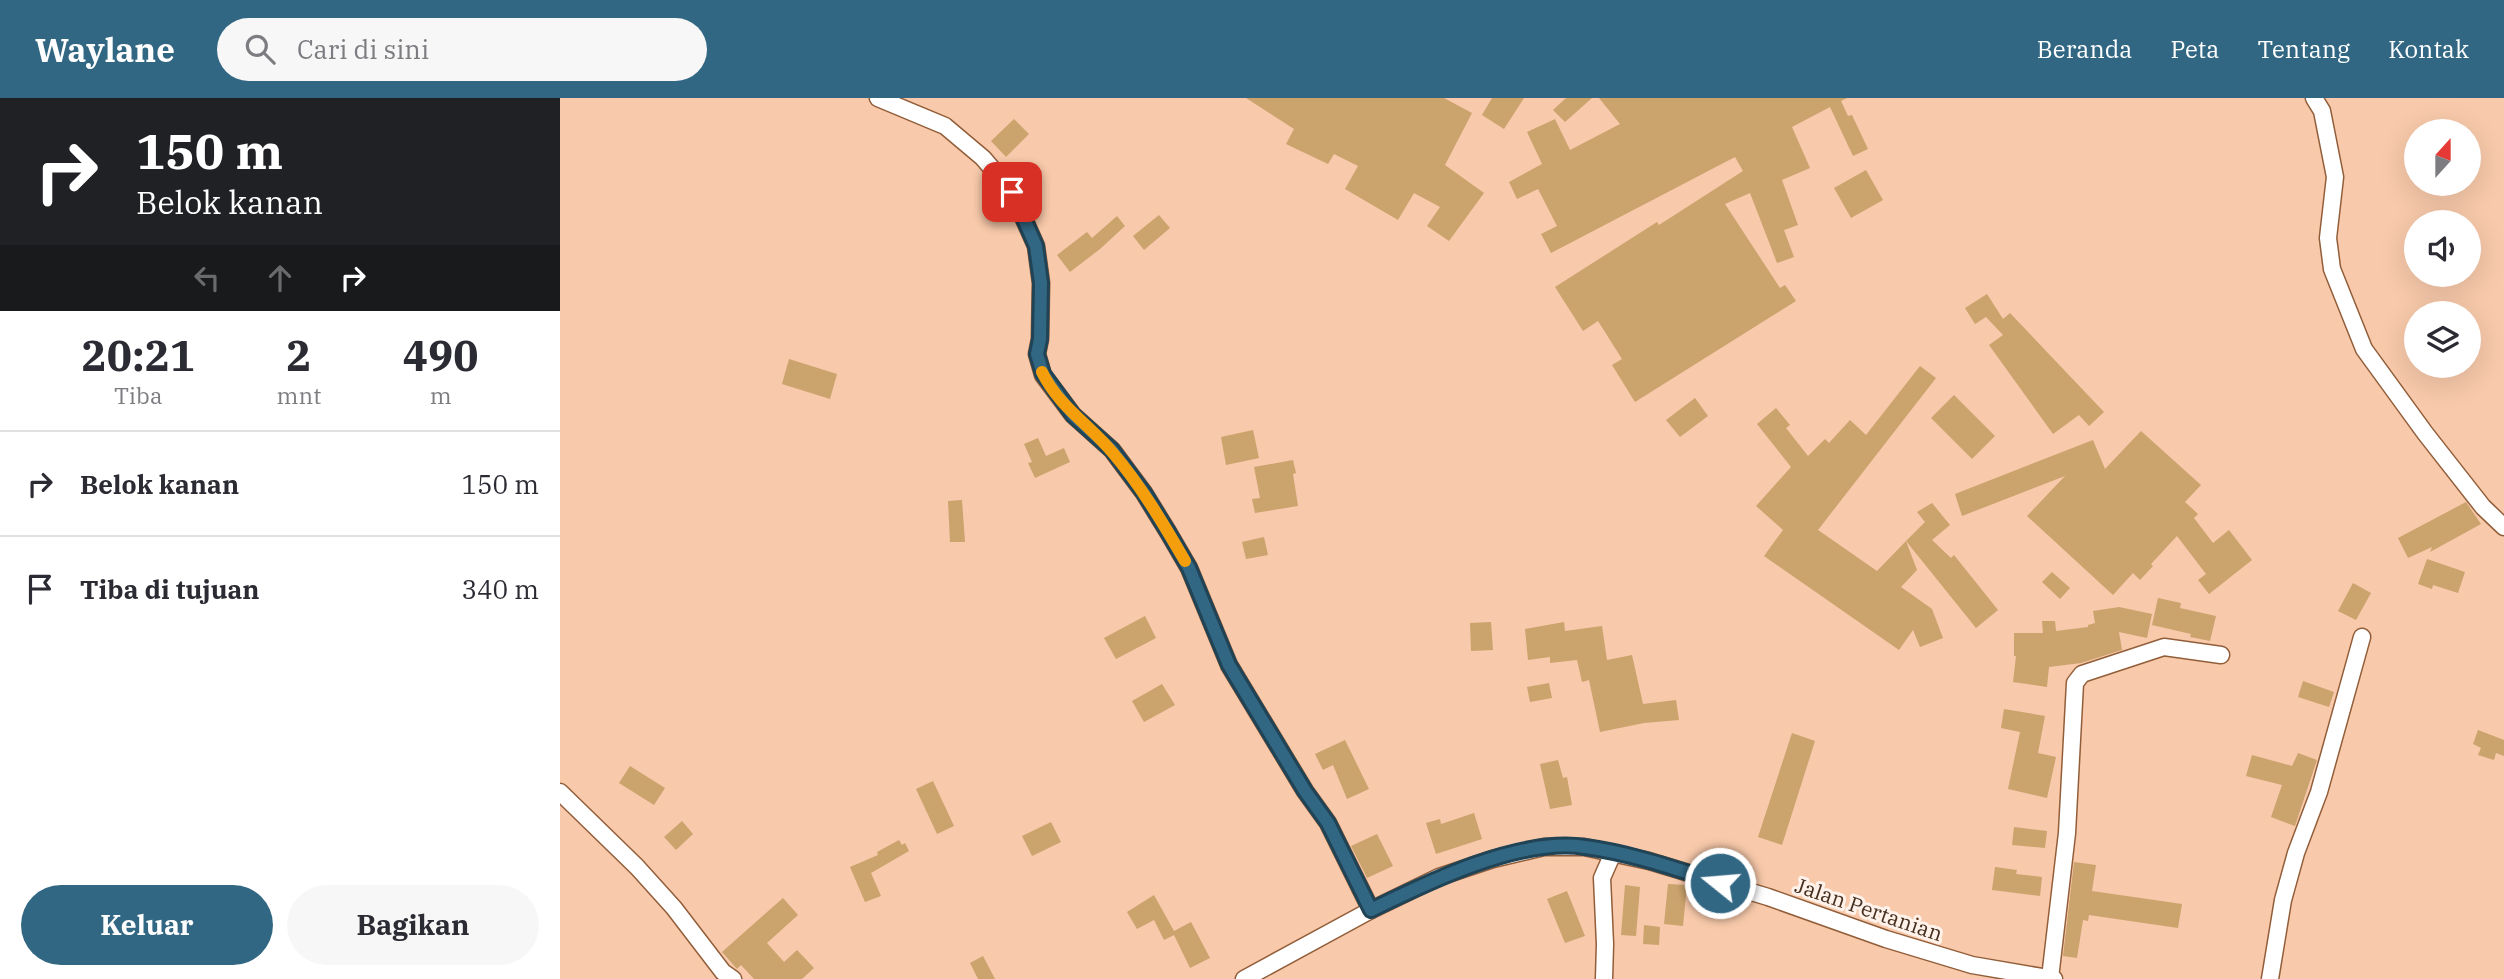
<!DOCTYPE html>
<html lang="id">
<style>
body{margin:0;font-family:"IBM Plex Serif",serif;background:#f7f7f7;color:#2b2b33;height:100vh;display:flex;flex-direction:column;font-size:26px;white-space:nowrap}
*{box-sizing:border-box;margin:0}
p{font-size:23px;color:#7c7c81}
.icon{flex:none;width:38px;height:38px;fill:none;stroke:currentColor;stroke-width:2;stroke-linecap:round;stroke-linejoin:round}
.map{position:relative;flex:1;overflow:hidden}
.side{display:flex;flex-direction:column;background:#fff;width:560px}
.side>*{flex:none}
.banner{background:#202124;color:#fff;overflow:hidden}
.needle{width:46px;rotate:21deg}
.buttons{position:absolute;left:1844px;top:21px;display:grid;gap:14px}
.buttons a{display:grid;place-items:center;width:77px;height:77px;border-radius:50%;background:#fff;box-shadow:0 7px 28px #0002;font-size:35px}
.pin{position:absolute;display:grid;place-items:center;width:60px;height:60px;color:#fff;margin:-30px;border-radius:14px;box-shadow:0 4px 10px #0006}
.me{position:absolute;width:77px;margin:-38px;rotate:287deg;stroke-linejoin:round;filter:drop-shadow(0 0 5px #0008)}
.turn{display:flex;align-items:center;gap:24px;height:147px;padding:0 21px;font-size:32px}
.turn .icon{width:91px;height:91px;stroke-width:2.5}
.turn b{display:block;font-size:49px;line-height:60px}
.lanes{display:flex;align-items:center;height:66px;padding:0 21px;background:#0003;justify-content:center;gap:35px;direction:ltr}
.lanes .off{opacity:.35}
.eta{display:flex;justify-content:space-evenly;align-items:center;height:119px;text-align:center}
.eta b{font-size:42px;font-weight:800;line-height:49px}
.button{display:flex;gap:14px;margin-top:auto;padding:14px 21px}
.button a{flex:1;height:80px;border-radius:42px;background:#326783;color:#fff;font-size:28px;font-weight:800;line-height:80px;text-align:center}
.button a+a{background:#f7f7f7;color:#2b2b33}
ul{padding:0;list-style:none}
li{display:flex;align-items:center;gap:21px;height:105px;padding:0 21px;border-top:2px solid #e1e1e2}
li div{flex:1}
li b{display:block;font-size:26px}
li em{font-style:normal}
header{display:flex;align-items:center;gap:42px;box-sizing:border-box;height:98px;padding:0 35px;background:#326783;color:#fff}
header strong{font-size:33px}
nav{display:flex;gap:38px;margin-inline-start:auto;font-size:24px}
.search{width:490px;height:63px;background:#f7f7f7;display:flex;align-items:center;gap:18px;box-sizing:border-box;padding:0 24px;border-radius:38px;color:#7c7c81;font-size:26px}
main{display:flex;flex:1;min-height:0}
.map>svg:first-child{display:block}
.building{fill:#cba36d}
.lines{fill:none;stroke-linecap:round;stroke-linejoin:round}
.minor-casing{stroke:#925e3a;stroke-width:19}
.minor{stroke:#fff;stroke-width:16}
.route-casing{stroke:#204355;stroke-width:18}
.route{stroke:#326783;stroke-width:12}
.slow{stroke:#f59e0b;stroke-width:12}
.labels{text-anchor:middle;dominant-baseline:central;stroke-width:6;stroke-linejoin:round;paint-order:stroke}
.street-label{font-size:21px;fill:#462f1f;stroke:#fef2ea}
</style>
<header>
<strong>Waylane</strong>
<div class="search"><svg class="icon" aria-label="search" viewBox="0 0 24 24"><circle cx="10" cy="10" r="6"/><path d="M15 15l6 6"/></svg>Cari di sini</div>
<nav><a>Beranda</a><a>Peta</a><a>Tentang</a><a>Kontak</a></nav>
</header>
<main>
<section class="side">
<div class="banner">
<div class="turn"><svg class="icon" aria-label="right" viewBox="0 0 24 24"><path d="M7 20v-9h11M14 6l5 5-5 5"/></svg><div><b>150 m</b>Belok kanan</div></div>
<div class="lanes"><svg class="icon off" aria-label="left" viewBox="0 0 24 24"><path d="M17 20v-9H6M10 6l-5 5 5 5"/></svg><svg class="icon off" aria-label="ahead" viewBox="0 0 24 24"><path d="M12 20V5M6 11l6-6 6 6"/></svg><svg class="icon" aria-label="right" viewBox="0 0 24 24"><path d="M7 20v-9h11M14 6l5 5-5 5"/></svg></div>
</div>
<div class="eta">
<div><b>20:21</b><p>Tiba</p></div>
<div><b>2</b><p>mnt</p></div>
<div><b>490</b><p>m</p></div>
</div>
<ul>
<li><svg class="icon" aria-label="right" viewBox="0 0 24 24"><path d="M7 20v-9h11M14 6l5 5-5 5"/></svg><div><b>Belok kanan</b></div><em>150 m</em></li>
<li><svg class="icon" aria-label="arrive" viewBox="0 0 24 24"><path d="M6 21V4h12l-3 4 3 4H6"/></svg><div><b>Tiba di tujuan</b></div><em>340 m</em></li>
</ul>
<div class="button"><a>Keluar</a><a>Bagikan</a></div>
</section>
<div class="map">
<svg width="1944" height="881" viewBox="0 0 1944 881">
<rect width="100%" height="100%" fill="#f8c9aa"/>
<g class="building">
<path d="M686,0H884L912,15L885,67L924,95L889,143L867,128L880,109L854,95L838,122L785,91L798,68L774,56L768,66L726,46L734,31Z"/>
<path d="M932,0H964L944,31L922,17Z"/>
<path d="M1006,0H1032L1005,24L993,12Z"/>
<path d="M1039,0H1287L1281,3L1288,18L1292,17L1308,51L1293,58L1270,9L1232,29L1250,70L1222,82L1238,127L1224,132L1234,159L1217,165L1190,95L1165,106L1220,190L1225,187L1236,203L1075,304L1052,267L1062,261L1038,223L1023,233L995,189L1097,124L1099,127L1183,73L1175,59L991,155L981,136L997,128L978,91L957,101L949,84L982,66L967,34L995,21L1010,52L1060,26Z"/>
<path d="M454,21L469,36L446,59L431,43Z"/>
<path d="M1306,72L1323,102L1291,120L1274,90Z"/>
<path d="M599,117L610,130L584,152L573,138Z"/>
<path d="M557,118L565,128L540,151L510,174L497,157L527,134L532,140Z"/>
<path d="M1427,196L1443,221L1450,215L1544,314L1529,328L1519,317L1493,336L1429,247L1443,237L1426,219L1415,226L1405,210Z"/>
<path d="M229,261L277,276L270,301L222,286Z"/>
<path d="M1360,268L1376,280L1258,432L1317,473L1346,443L1357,472L1341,489L1372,511L1383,540L1360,549L1353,532L1339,552L1204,458L1223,432L1196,408L1231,369L1197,326L1216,310L1230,327L1226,330L1248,358L1265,341L1269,345L1290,322L1306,337Z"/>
<path d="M1394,297L1435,338L1412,361L1371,320Z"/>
<path d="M1135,300L1148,318L1120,339L1106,322Z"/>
<path d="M693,332L699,360L666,367L661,339Z"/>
<path d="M1581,333L1641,387L1625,404L1638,416L1634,420L1653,445L1669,432L1692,462L1649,496L1638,482L1646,476L1617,438L1591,466L1593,468L1580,482L1573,475L1553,497L1467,418L1505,378L1402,418L1395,396L1533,342L1545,371Z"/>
<path d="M478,340L486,358L504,350L510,364L475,380L468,365L472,364L464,346Z"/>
<path d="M733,362L736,375L733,376L738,408L695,415L692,401L700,400L694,369Z"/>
<path d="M402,402L405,444H390L388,403Z"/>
<path d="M1906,404L1921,426L1870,454L1872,449L1848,460L1838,440Z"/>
<path d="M1372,405L1390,427L1372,442L1391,460L1394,457L1438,512L1416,530L1346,443L1365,424L1357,414Z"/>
<path d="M704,439L708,457L686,461L682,444Z"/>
<path d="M1867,461L1905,474L1898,495L1873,487L1872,491L1858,486Z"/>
<path d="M1492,474L1510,490L1500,501L1482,484Z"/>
<path d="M1793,485L1811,495L1796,522L1778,513Z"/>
<path d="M1598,500L1621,505L1620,510L1656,518L1650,543L1630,539L1631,536L1592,527Z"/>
<path d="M1559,509L1592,516L1587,540L1559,534L1562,552L1521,565L1489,569L1487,589L1453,584L1456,558H1454V535H1483L1482,523H1495L1496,533L1528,529V527L1535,525L1533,513Z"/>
<path d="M585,518L596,540L556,561L544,540Z"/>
<path d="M931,524L933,552L911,553L910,525Z"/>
<path d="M1004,524L1005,533L1042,528L1047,562L1072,557L1083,606L1116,602L1119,622L1084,625L1040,634L1029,582L1022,584L1017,562L990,565V559L968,562L965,531Z"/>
<path d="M1743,583L1774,594L1769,609L1738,599Z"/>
<path d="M989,585L992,600L970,604L967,589Z"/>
<path d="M602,586L615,607L584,624L572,603Z"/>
<path d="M1444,611L1485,618L1478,655L1496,659L1487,700L1448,691L1460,634L1441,630Z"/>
<path d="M1918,632L1944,642V658L1936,655L1934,662L1918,657L1921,650L1913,646Z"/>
<path d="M1232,635L1255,643L1222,747L1198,739Z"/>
<path d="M785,642L809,691L787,701L773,667L763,672L755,656Z"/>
<path d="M1738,655L1757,662L1735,728L1711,719L1722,687L1686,678L1692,657L1732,668Z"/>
<path d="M998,662L1003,680L1007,679L1012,707L990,711L980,666Z"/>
<path d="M70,668L105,690L94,707L59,685Z"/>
<path d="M373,683L394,728L377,736L356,691Z"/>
<path d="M914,715L922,741L876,756L866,725L880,721L881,726Z"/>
<path d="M122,723L133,736L116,752L104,739Z"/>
<path d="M491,724L501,744L472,758L462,738Z"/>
<path d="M1454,729L1487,733L1485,750L1452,747Z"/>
<path d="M817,736L833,768L807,780L791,748Z"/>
<path d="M339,742L342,747L345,745L349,753L311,775L321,798L305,804L290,769L318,757L317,754Z"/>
<path d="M1514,764L1536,767L1532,793L1622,806L1618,830L1529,817L1528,823L1523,822L1517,860L1503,858Z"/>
<path d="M1435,769L1457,772L1456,776L1482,779L1480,798L1432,792Z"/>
<path d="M1108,786L1127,787L1123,828L1104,826Z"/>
<path d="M1065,787L1080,789L1076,838L1061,837Z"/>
<path d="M1007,793L1025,838L1005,845L987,801Z"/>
<path d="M594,797L614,833L631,824L650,860L630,870L614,837L604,842L594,822L577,831L567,814Z"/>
<path d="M223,800L238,817L207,845L224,864L237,852L254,870L242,881H194L181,867L177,871L162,854Z"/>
<path d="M1084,827L1100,829L1099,847L1083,846Z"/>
<path d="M423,858L435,881H418L410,865Z"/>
</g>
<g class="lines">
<defs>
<g id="minor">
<path d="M318,0L385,28L423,60L452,94L476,148L481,185L480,241L477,256L483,277L513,317L552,352L584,395L608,434L629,470L669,567L745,693L768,725L811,812"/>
<path d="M1754,0L1762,13L1775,79L1768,140L1772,171L1804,251L1865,335L1923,409L1944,429"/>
<path d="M0,694L77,769L114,810L163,874L173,881"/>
<path d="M1490,880L1507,735L1515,585L1522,576L1604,549L1661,557"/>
<path d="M684,881L811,812L879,779L933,761L984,749H1024L1089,763L1208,799L1326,841L1412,867L1494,881"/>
<path d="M1044,881L1045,846L1042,780L1053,755"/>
<path d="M1710,881L1723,802L1736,755L1759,694L1802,539"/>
</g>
</defs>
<use href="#minor" class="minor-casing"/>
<use href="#minor" class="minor"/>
</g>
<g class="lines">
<defs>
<path id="route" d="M452,94L476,148L481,185L480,241L477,256L483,276L513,317L552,352L584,395L608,434L629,470L669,567L745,693L768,725L811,812C868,784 960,739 1025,749C1071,755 1116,771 1160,785"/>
</defs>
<use href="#route" class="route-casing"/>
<use href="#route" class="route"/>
<path class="slow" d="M482,274C499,309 530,327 553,355C581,388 603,425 625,463"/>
</g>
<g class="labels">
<g class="street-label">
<text transform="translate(1309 811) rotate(19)">Jalan Pertanian</text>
</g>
</g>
</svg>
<div class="buttons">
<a><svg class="needle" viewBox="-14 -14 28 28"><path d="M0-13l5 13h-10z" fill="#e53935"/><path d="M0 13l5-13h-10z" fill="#7c7c81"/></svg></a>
<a><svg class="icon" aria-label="sound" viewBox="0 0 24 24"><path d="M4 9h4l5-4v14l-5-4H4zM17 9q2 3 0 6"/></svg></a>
<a><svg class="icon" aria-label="layers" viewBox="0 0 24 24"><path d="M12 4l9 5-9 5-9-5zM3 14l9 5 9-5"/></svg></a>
</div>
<div class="pin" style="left:452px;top:94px;background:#d93025"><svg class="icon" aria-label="arrive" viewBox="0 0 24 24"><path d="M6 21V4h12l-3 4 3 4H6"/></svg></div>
<svg class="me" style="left:1160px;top:785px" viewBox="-20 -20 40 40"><circle r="17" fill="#326783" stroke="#fff" stroke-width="3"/><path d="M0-11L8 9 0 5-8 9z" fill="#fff"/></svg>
</div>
</main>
